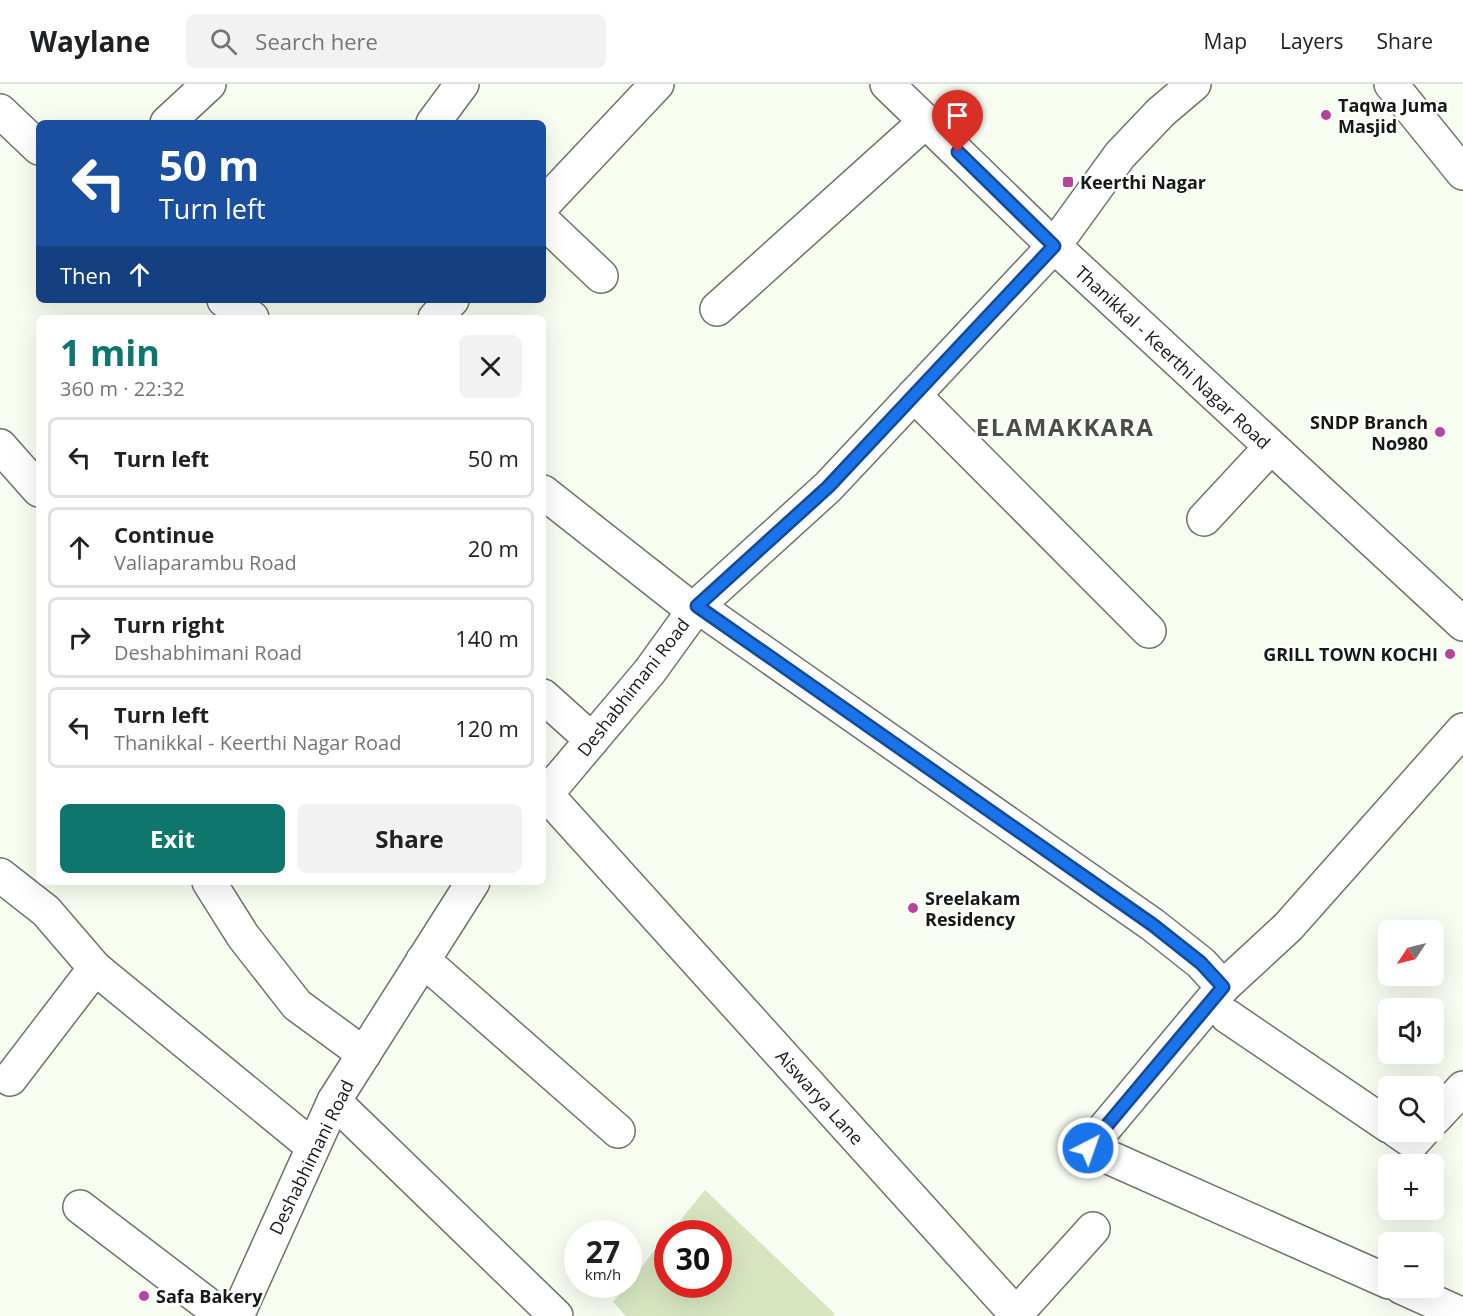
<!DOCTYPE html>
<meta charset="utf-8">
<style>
body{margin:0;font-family:"Open Sans",sans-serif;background:#f2f2f2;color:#202124;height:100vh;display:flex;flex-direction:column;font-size:22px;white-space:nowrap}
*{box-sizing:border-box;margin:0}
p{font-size:20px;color:#757577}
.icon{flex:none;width:33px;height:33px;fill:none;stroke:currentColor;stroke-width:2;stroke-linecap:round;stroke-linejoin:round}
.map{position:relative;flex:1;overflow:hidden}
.panel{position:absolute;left:36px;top:231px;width:510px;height:570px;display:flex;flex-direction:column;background:#fff;border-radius:9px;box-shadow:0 6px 24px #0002}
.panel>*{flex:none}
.guide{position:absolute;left:36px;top:36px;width:510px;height:183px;border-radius:9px;box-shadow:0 6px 24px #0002;background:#1a4fa0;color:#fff;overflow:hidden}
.needle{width:39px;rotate:235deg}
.buttons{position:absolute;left:1378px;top:836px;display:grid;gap:12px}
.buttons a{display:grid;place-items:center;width:66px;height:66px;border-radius:9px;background:#fff;box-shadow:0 6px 24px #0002;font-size:30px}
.speed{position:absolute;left:564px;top:1136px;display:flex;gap:12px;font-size:30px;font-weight:700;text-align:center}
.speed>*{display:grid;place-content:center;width:78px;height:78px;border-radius:50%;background:#fff;box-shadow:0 6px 24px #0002;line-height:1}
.speed small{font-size:15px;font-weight:400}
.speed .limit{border:9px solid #d22;background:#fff;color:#111}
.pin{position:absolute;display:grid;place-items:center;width:51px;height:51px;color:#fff;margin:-62px -26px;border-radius:50% 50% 50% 0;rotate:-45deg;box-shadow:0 0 6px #0007}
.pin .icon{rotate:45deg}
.me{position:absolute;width:66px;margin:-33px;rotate:41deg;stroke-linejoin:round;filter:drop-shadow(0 0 4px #0008)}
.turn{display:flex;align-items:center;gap:21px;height:126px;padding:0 24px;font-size:27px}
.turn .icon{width:78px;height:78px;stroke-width:2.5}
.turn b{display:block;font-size:42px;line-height:51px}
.then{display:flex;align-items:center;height:57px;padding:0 24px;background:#0003;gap:12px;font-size:22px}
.round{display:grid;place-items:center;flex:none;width:63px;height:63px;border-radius:9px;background:#f2f2f2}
.summary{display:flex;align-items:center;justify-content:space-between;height:102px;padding:0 24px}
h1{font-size:36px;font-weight:700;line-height:45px;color:#0f766e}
.button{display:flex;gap:12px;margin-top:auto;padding:12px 24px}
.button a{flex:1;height:69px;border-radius:9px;background:#0f766e;color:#fff;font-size:24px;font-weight:700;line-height:69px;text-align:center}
.button a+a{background:#f2f2f2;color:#202124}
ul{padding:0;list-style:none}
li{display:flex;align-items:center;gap:18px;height:81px;margin:0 12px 9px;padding:0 12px;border:3px solid #e0e0e0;border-radius:9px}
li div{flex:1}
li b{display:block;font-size:22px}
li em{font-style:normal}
header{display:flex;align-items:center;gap:36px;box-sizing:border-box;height:84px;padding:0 30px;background:#fff;border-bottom:2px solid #e0e0e0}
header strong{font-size:28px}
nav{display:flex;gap:33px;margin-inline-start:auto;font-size:21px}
.search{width:420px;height:54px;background:#f2f2f2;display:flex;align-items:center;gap:15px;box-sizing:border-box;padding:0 21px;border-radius:9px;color:#757577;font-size:22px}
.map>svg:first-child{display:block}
.green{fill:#d6e5c0}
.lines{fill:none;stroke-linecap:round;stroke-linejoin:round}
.minor-casing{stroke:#6f7369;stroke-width:36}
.minor{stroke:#fff;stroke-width:33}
.route-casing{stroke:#114b97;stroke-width:15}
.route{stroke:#1a73e8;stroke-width:10}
.poi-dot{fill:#b7439c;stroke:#fff;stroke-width:2}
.labels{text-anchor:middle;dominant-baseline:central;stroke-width:5;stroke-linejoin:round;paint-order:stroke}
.poi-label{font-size:18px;font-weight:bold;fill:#161814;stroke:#fff;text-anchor:start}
.street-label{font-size:18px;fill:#161814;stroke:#fff}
.district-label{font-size:24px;font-weight:bold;letter-spacing:1.5px;fill:#4a4e45;stroke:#fff}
</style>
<header>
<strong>Waylane</strong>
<div class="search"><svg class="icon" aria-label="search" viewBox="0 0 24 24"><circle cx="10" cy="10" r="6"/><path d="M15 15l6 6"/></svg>Search here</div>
<nav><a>Map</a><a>Layers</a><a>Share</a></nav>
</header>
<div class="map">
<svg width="1463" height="1232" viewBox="0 0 1463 1232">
<rect width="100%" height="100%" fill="#f8fdf1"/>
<path class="green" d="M705,1106L835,1230L833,1232H626L613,1218L667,1151L668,1200H718V1149H670Z"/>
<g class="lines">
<defs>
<g id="minor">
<path d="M887,0L1054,162L1463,540"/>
<path d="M1391,0L1463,89"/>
<path d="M0,27L39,64"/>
<path d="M167,39L209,0"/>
<path d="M433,39L462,0"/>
<path d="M543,121L657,0"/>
<path d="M543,137L601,192"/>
<path d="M224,216L252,234"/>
<path d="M717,225L926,37"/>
<path d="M435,234L452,216"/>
<path d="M914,311L1149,547"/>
<path d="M0,362L39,406"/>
<path d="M543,408L684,519L697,522L1153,841L1201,879L1223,903L1288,843L1463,646"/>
<path d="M1204,435L1270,364"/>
<path d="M543,612L592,656"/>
<path d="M546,710L1016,1230L1093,1145"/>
<path d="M543,714L650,587L697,522L828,403L1054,162L1120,71L1161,28L1194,0"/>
<path d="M0,791L46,827L95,884L312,1062"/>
<path d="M209,798L243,852L297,921L364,970"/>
<path d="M423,876L618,1047"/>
<path d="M1223,903L1088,1064L1389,1198"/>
<path d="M1227,932L1389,1042"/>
<path d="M10,995L95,884"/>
<path d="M334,1017L556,1232"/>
<path d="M1434,1035L1463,1004"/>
<path d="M1397,1047L1413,1058L1423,1047"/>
<path d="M80,1123L223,1232"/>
<path d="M1401,1203L1463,1231"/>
<path d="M237,1232L334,1017L473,798"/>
</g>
</defs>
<use href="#minor" class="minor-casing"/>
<use href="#minor" class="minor"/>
</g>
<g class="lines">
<defs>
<path id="route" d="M958,68L1054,162L828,403L697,522L1153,841L1201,879L1223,903L1088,1064"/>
</defs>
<use href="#route" class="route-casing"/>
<use href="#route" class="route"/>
</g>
<g class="poi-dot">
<circle cx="1326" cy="31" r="6"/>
<rect x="1062" y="92" width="12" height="12" rx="3"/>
<circle cx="1440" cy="348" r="6"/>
<circle cx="1450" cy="570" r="6"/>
<circle cx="913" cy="824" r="6"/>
<circle cx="144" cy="1212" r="6"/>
</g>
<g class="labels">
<g class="poi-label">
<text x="1338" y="21">Taqwa Juma<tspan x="1338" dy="21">Masjid</tspan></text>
<text x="1080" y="98">Keerthi Nagar</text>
<text x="1428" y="338" text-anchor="end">SNDP Branch<tspan x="1428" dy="21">No980</tspan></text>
<text x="1438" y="570" text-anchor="end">GRILL TOWN KOCHI</text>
<text x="925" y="814">Sreelakam<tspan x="925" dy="21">Residency</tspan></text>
<text x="156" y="1212">Safa Bakery</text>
</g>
<g class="street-label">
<text transform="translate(1173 273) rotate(43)">Thanikkal - Keerthi Nagar Road</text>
<text transform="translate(633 603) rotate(-52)">Deshabhimani Road</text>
<text transform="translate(820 1013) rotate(48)">Aiswarya Lane</text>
<text transform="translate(311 1073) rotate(-64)">Deshabhimani Road</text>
</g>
<g class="district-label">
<text x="1065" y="342">ELAMAKKARA</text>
</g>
</g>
</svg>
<div class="buttons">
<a><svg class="needle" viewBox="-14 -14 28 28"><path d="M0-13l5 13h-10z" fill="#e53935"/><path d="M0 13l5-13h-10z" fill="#757577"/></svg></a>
<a><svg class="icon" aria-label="sound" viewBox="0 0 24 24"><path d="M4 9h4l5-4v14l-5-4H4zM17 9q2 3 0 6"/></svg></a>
<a><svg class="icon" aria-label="search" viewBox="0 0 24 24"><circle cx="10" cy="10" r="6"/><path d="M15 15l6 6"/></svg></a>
<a>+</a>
<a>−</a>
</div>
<div class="speed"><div>27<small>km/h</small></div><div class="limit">30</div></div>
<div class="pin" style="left:958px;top:68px;background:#d93025"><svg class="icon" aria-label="arrive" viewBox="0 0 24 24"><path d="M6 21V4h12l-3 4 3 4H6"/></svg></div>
<svg class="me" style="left:1088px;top:1064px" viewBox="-20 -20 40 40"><circle r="17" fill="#1a73e8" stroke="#fff" stroke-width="3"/><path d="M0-11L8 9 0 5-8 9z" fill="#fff"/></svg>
<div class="guide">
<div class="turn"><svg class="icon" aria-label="left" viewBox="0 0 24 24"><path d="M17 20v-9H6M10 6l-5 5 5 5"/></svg><div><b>50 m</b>Turn left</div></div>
<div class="then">Then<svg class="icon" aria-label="ahead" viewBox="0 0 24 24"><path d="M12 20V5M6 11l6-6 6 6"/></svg></div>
</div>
<section class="panel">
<div class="summary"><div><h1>1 min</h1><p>360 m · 22:32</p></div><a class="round"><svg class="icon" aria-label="close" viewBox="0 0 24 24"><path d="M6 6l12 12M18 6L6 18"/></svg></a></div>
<ul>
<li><svg class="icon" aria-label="left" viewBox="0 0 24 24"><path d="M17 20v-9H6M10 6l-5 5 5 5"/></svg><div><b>Turn left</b></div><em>50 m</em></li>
<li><svg class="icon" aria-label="ahead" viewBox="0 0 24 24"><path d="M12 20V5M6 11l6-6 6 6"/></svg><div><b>Continue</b><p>Valiaparambu Road</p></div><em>20 m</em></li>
<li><svg class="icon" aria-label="right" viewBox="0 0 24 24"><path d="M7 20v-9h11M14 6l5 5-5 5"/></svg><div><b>Turn right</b><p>Deshabhimani Road</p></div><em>140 m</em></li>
<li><svg class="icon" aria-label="left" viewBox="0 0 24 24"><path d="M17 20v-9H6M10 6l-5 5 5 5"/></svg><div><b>Turn left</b><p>Thanikkal - Keerthi Nagar Road</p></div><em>120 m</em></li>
</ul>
<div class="button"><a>Exit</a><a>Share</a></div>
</section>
</div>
